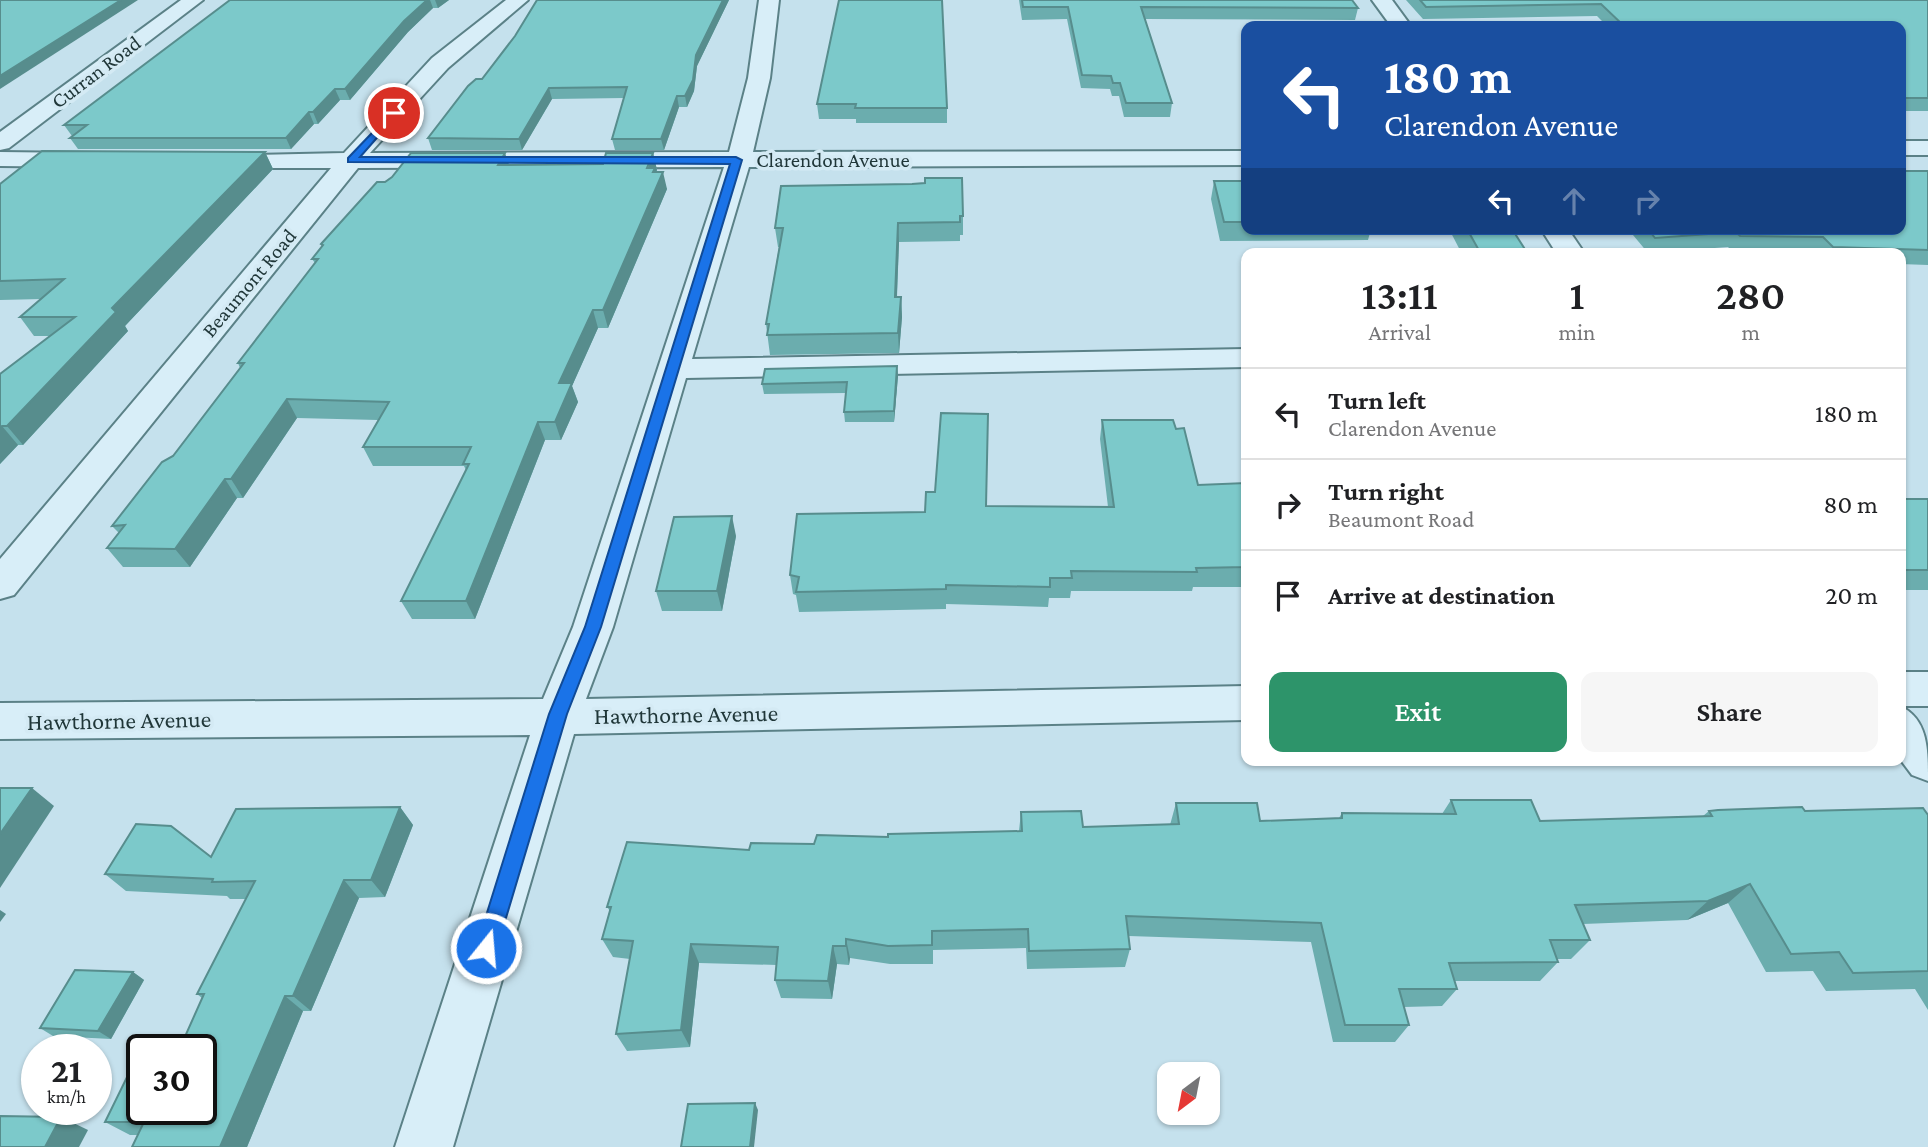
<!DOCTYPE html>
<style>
body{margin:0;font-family:"Crimson Pro",serif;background:#f6f6f6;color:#202124;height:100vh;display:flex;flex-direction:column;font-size:26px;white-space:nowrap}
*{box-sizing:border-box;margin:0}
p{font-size:23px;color:#757577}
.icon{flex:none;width:38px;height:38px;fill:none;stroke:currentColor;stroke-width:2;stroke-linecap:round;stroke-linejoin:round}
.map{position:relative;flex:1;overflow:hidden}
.drawer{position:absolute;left:1241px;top:248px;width:665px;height:518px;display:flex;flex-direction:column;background:#fff;border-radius:14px;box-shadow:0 2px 5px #0004}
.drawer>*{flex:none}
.hud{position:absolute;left:1241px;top:21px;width:665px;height:214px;border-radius:14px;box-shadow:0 2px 5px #0004;background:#1a4fa0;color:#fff;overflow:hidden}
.needle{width:46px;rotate:212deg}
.buttons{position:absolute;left:1157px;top:1062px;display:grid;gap:14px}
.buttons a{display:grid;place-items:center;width:63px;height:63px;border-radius:14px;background:#fff;box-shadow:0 2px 5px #0004;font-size:35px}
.speed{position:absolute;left:21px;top:1034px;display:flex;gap:14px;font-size:35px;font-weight:700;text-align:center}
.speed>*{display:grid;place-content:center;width:91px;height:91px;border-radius:50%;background:#fff;box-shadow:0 2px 5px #0004;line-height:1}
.speed small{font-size:18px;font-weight:400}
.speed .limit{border:4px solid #111;border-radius:10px;background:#fff;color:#111}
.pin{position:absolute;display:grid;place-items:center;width:60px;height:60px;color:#fff;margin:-30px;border:4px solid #fff;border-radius:50%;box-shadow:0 2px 7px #0007}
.me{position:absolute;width:77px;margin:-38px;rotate:17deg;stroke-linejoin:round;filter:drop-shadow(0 0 5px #0008)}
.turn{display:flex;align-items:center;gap:24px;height:147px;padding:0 28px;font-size:32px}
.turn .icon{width:91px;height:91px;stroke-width:2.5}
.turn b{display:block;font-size:49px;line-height:60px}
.lanes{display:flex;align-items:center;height:66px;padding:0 28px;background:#0003;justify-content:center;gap:35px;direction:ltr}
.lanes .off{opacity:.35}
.eta{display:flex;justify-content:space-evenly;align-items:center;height:119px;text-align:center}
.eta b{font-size:42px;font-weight:600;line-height:49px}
.button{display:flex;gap:14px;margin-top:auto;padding:14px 28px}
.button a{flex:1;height:80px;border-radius:14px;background:#2d946a;color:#fff;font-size:28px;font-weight:600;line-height:80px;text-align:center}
.button a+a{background:#f6f6f6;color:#202124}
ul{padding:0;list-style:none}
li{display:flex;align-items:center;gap:21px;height:91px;padding:0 28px;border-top:2px solid #e0e0e0}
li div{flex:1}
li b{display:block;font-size:26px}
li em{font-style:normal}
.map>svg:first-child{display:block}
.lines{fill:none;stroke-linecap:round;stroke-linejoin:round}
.minor-casing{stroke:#5b8187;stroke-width:4}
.minor{fill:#d8eef8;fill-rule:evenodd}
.wall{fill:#6badae}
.shaded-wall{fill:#578d8d}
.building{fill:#7cc9ca;stroke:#578d8d;stroke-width:2}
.route{fill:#1a73e8;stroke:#114b97;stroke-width:2}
.labels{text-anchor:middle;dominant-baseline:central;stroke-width:7;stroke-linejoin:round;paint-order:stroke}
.far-street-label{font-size:21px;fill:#1f3638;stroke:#d4eaf4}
.street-label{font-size:24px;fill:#1f3638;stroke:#d4eaf4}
</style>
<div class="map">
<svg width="1928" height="1147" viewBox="0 0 1928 1147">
<rect width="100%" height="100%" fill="#c5e1ed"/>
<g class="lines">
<defs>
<g id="minor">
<path d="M181,0H203L9,148L0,150V132Z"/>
<path d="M506,0H528L448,68L370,153L729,152L748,78L759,0H779L770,78L753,152L1246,151V165L749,167L692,359L1246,349V367L686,378L613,627L586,699L1246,686V720L574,734L453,1147H395L530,735L0,739V703L543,699L573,627L724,167L358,168L14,595L0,599V559L331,168H216L207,166L204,161L207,156L344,153L432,58Z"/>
<path d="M1372,0H1392L1411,26H1391Z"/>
<rect x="1900" y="141" width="28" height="14"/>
<path d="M0,152L85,153L94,155L97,160L94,165L85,167L0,166Z"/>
<path d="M1541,229H1568L1585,254H1557Z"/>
<rect x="1900" y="672" width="28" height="34"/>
<path d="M1900,706C1928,719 1928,749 1928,781L1912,775L1900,759Z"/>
</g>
</defs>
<use href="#minor" class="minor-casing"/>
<use href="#minor" class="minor"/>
</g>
<g class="wall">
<path d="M230,0H449L438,8H433L408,32L350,100H340L318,124H314L291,149H78L70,138L72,136L64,125Z"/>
<path d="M537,0H729L697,66L694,91L687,107H679L664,150H615L612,139L624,98L552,99L522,150H432L428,138L482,79L515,36Z"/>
<path d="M839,0L947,108V123H856V119H819L817,104Z"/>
<path d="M1019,0H1352L1358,8L1355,20L1145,19L1172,103L1170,117H1124L1119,96H1112L1110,89L1081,88L1067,19L1022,20Z"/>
<path d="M1406,0H1928V111H1900V26H1607L1597,16L1423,19Z"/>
<path d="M265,152L273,169L125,326L128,331L23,445H18L0,464V374L50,336H34L20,317L41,299L0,300V184Z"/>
<path d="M653,153L657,170L656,172L667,189L608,328H598L572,386L578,402L561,440H545L475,619H412L401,601L466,470L464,466H373L363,447L378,420L297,418L243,498H237L190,567H123L107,548L119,533L112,526L173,456L240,368L238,363L315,263L312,259L322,247L321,244L385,182L509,165L603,164Z"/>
<path d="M1928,171V265L1900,264V254H1815L1813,252L1732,251L1728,247L1648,253L1628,229H1900Z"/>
<path d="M1214,181H1246V229H1371L1368,240L1220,241L1211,199Z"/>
<path d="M925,183L963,216V235H960V241L899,242L897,297H901L902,317L899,353L770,355L766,324L779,247H778L775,228L912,184Z"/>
<path d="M1449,229H1512L1528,254H1462Z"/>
<path d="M897,366L898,376L894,422H845L844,412L846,393L764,394L762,384Z"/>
<path d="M1102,420L1176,429L1198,485L1246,483V587H1193L1192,591H1071L1070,598H1049L1048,607L946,604V609L799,612L796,595L793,594L790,575L925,512L986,506L1108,507L1100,439Z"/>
<rect x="1900" y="499" width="28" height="91"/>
<path d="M736,536L722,611H662L656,591Z"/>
<path d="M1451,800L1540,821L1703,816L1709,811H1805L1928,815V1010L1915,989L1826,991L1813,971L1766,972L1728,903L1687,920L1583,924L1590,940L1571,959H1557L1558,962L1540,981H1455L1457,989L1442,1006L1404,1007L1409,1025L1395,1042H1333L1311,942L1129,936L1130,949L1125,967L1027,969L1026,948L933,950V964H890L850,958L849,965L837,964L832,999L781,998L775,980L777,965L699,963L690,1047L627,1051L616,1034L630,959L613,957L602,939L610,911L607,907L749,850L888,837L1019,831L1021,812L1083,827L1170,825L1176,803L1260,821L1339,818L1342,813L1442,814Z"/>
<path d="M400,807L413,825L385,897L359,898L311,1011H303L247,1147H132L138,1135H130L105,1122L201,1110L202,998L197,994L246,899H230L227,896L126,891L105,874L211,857Z"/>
<path d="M133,972L144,980L111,1039L53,1036L40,1028Z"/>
</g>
<g class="shaded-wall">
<path d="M121,0H138L0,89V76Z"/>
<path d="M427,0H430L433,8L408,32L350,100L345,89L404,21Z"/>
<path d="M435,0H449L438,8Z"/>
<path d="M723,0H729L697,66L694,91L687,107L685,96L696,55Z"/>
<path d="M549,88L552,99L522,150L519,139Z"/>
<path d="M335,89L340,100L318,124L313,112Z"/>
<path d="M677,96L679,107L664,150L661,139Z"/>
<path d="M309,112L314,124L291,149L286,138Z"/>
<path d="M265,152L273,169L125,326L128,331L23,445L7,426L112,308Z"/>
<path d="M505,153L511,170L498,165Z"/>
<path d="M653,153L657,170L656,172H663L667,189L608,328L603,310Z"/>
<path d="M898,223L899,242L896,316L895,297Z"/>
<path d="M901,297L902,317L899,353L898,333Z"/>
<path d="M593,310L598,328L572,386L578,402L561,440L555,422L559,383Z"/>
<path d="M897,366L898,376L894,422V411Z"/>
<path d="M287,399L297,418L243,498L231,479Z"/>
<path d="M538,422L545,440L475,619L466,601Z"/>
<path d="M2,426L18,445L0,464V427Z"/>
<path d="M225,479L237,498L190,567L175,549Z"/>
<path d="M732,516L736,536L722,611L717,591Z"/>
<path d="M32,788L54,806L0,888V834Z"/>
<path d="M400,807L413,825L385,897L371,880Z"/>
<path d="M344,880L359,898L311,1011L293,996Z"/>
<path d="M1750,884L1728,903L1687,920L1708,901Z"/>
<path d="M0,910L6,914L0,922Z"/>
<path d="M846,939L850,958L849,965L846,946Z"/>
<path d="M691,944L699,963L690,1047L681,1030Z"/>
<path d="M833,946L837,964L832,999L828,981Z"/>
<path d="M133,972L144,980L111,1039L98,1031Z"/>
<path d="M285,996L303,1011L247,1147H220Z"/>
<path d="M755,1103L758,1110L754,1147H750Z"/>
<path d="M61,1117L88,1130L79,1147H45Z"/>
</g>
<g class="building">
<path d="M0,0H121L0,76Z"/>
<path d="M230,0H427L404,21L345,89H335L313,112H309L286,138H70L87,125H64Z"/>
<path d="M537,0H723L696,55L693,80L685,96H677L661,139H612L627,87L549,88L519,139L428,138L468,86L476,79H482L515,36Z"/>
<path d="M839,0H942L947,108H855L856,104H817Z"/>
<path d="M1022,0H1352L1358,8L1141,7L1172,103H1126L1120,83H1113L1111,76L1082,75L1068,7H1023Z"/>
<path d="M1420,0H1928V98H1900V26H1624L1601,4L1426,7Z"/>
<path d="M42,151L265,152L112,308L116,312L7,426H2L0,427V374L75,317H20L64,279L0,281V184Z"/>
<path d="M411,153H505L498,165L603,164L606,153H653L647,168H655L653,172H663L603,310H593L559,383H572L555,422H538L466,601H401L469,464H463L471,447H363L389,402L287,399L231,479H225L175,549L107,548L125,525L112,526L162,462L173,456L244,363H238L318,259H312L323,245L321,244L377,182H385L392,177Z"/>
<path d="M1900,171H1928V250L1833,247L1823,237L1740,236L1736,232L1655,238L1648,229H1900Z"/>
<path d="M925,178H962L963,216H960V222L898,223L895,297H901L898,333L767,335L769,324H766L783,228H775L781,186L912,184L925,183Z"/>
<path d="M1214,181H1246V222H1224Z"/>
<path d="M1467,229H1512L1528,254H1481Z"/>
<path d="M897,366L894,411L844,412L847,382L762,384L765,369Z"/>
<path d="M941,413L988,414L986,506L1114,507L1102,420H1173L1176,429L1184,428L1198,485L1246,483V567L1196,568L1197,572L1071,571L1072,578H1050V587L946,585V589L796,592L799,577L790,575L797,514L925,512L926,492H935Z"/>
<path d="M1900,499H1928V570H1905L1900,564Z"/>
<path d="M732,516L717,591H656L674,517Z"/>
<path d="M0,788H32L0,834Z"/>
<path d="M1451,800H1531L1540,821L1712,816L1709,811L1718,810L1802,807L1805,811L1923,808L1928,815V971L1853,973L1839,952L1791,954L1750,884L1708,901L1575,905L1590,940H1550L1558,962L1449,963L1457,989H1399L1409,1025H1345L1321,923L1126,916L1130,949L1029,951L1028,929L932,931V945L888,946L846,939V946H833L828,981L775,980L778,947L691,944L681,1030L616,1034L633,941L602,939L611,907H607L627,842L749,850L751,843L814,844L817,835L888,837V834L1022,831L1021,812L1081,811L1083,827L1179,824L1176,803H1257L1260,821L1342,818V813L1456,814Z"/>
<path d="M400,807L371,880H344L293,996H285L220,1147H132L144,1122H105L130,1071H142V1110H201V1050H179L204,994H197L255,881L212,882L213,879L105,874L136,824L171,826L211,857L236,809Z"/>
<path d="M75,970L133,972L98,1031L40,1028Z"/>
<path d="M755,1103L750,1147H681L688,1104Z"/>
<path d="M0,1116L61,1117L45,1147H0Z"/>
</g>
<path class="route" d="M394,110L397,111V115L360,157H736L742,160L601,627L567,714L497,948L494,955L486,958L479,955L476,948L549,714L585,627L730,164L348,162V158Z"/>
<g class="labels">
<g class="far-street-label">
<text transform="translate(96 72) rotate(-37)">Curran Road</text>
<text x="833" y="160">Clarendon Avenue</text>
<text transform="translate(249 283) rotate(-50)">Beaumont Road</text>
</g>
<g class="street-label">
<text transform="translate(686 714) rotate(-1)">Hawthorne Avenue</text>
<text transform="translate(119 720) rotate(-1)">Hawthorne Avenue</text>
</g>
</g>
</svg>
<div class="buttons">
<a><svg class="needle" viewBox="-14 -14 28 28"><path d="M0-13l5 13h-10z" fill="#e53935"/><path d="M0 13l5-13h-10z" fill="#757577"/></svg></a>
</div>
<div class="speed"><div>21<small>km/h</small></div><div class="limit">30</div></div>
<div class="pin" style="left:394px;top:113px;background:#d93025"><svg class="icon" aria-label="arrive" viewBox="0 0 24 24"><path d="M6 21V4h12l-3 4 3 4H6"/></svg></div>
<svg class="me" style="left:486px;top:948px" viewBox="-20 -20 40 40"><circle r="17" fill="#1a73e8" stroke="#fff" stroke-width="3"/><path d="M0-11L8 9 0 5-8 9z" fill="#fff"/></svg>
<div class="hud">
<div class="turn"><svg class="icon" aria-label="left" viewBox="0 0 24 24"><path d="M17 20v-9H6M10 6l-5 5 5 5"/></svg><div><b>180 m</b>Clarendon Avenue</div></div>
<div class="lanes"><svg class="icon" aria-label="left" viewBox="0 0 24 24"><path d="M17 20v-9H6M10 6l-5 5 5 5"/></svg><svg class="icon off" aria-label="ahead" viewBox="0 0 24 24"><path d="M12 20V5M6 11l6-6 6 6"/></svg><svg class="icon off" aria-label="right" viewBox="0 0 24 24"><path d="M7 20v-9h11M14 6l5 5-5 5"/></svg></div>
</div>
<section class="drawer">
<div class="eta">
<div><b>13:11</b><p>Arrival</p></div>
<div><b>1</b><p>min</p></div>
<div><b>280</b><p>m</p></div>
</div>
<ul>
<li><svg class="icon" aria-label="left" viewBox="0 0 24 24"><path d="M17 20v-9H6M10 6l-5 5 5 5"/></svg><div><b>Turn left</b><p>Clarendon Avenue</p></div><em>180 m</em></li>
<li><svg class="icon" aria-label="right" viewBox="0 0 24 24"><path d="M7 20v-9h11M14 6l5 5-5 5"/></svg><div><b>Turn right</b><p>Beaumont Road</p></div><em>80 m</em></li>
<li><svg class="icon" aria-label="arrive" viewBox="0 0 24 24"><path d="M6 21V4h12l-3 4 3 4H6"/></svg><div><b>Arrive at destination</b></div><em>20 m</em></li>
</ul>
<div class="button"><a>Exit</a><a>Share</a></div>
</section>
</div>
